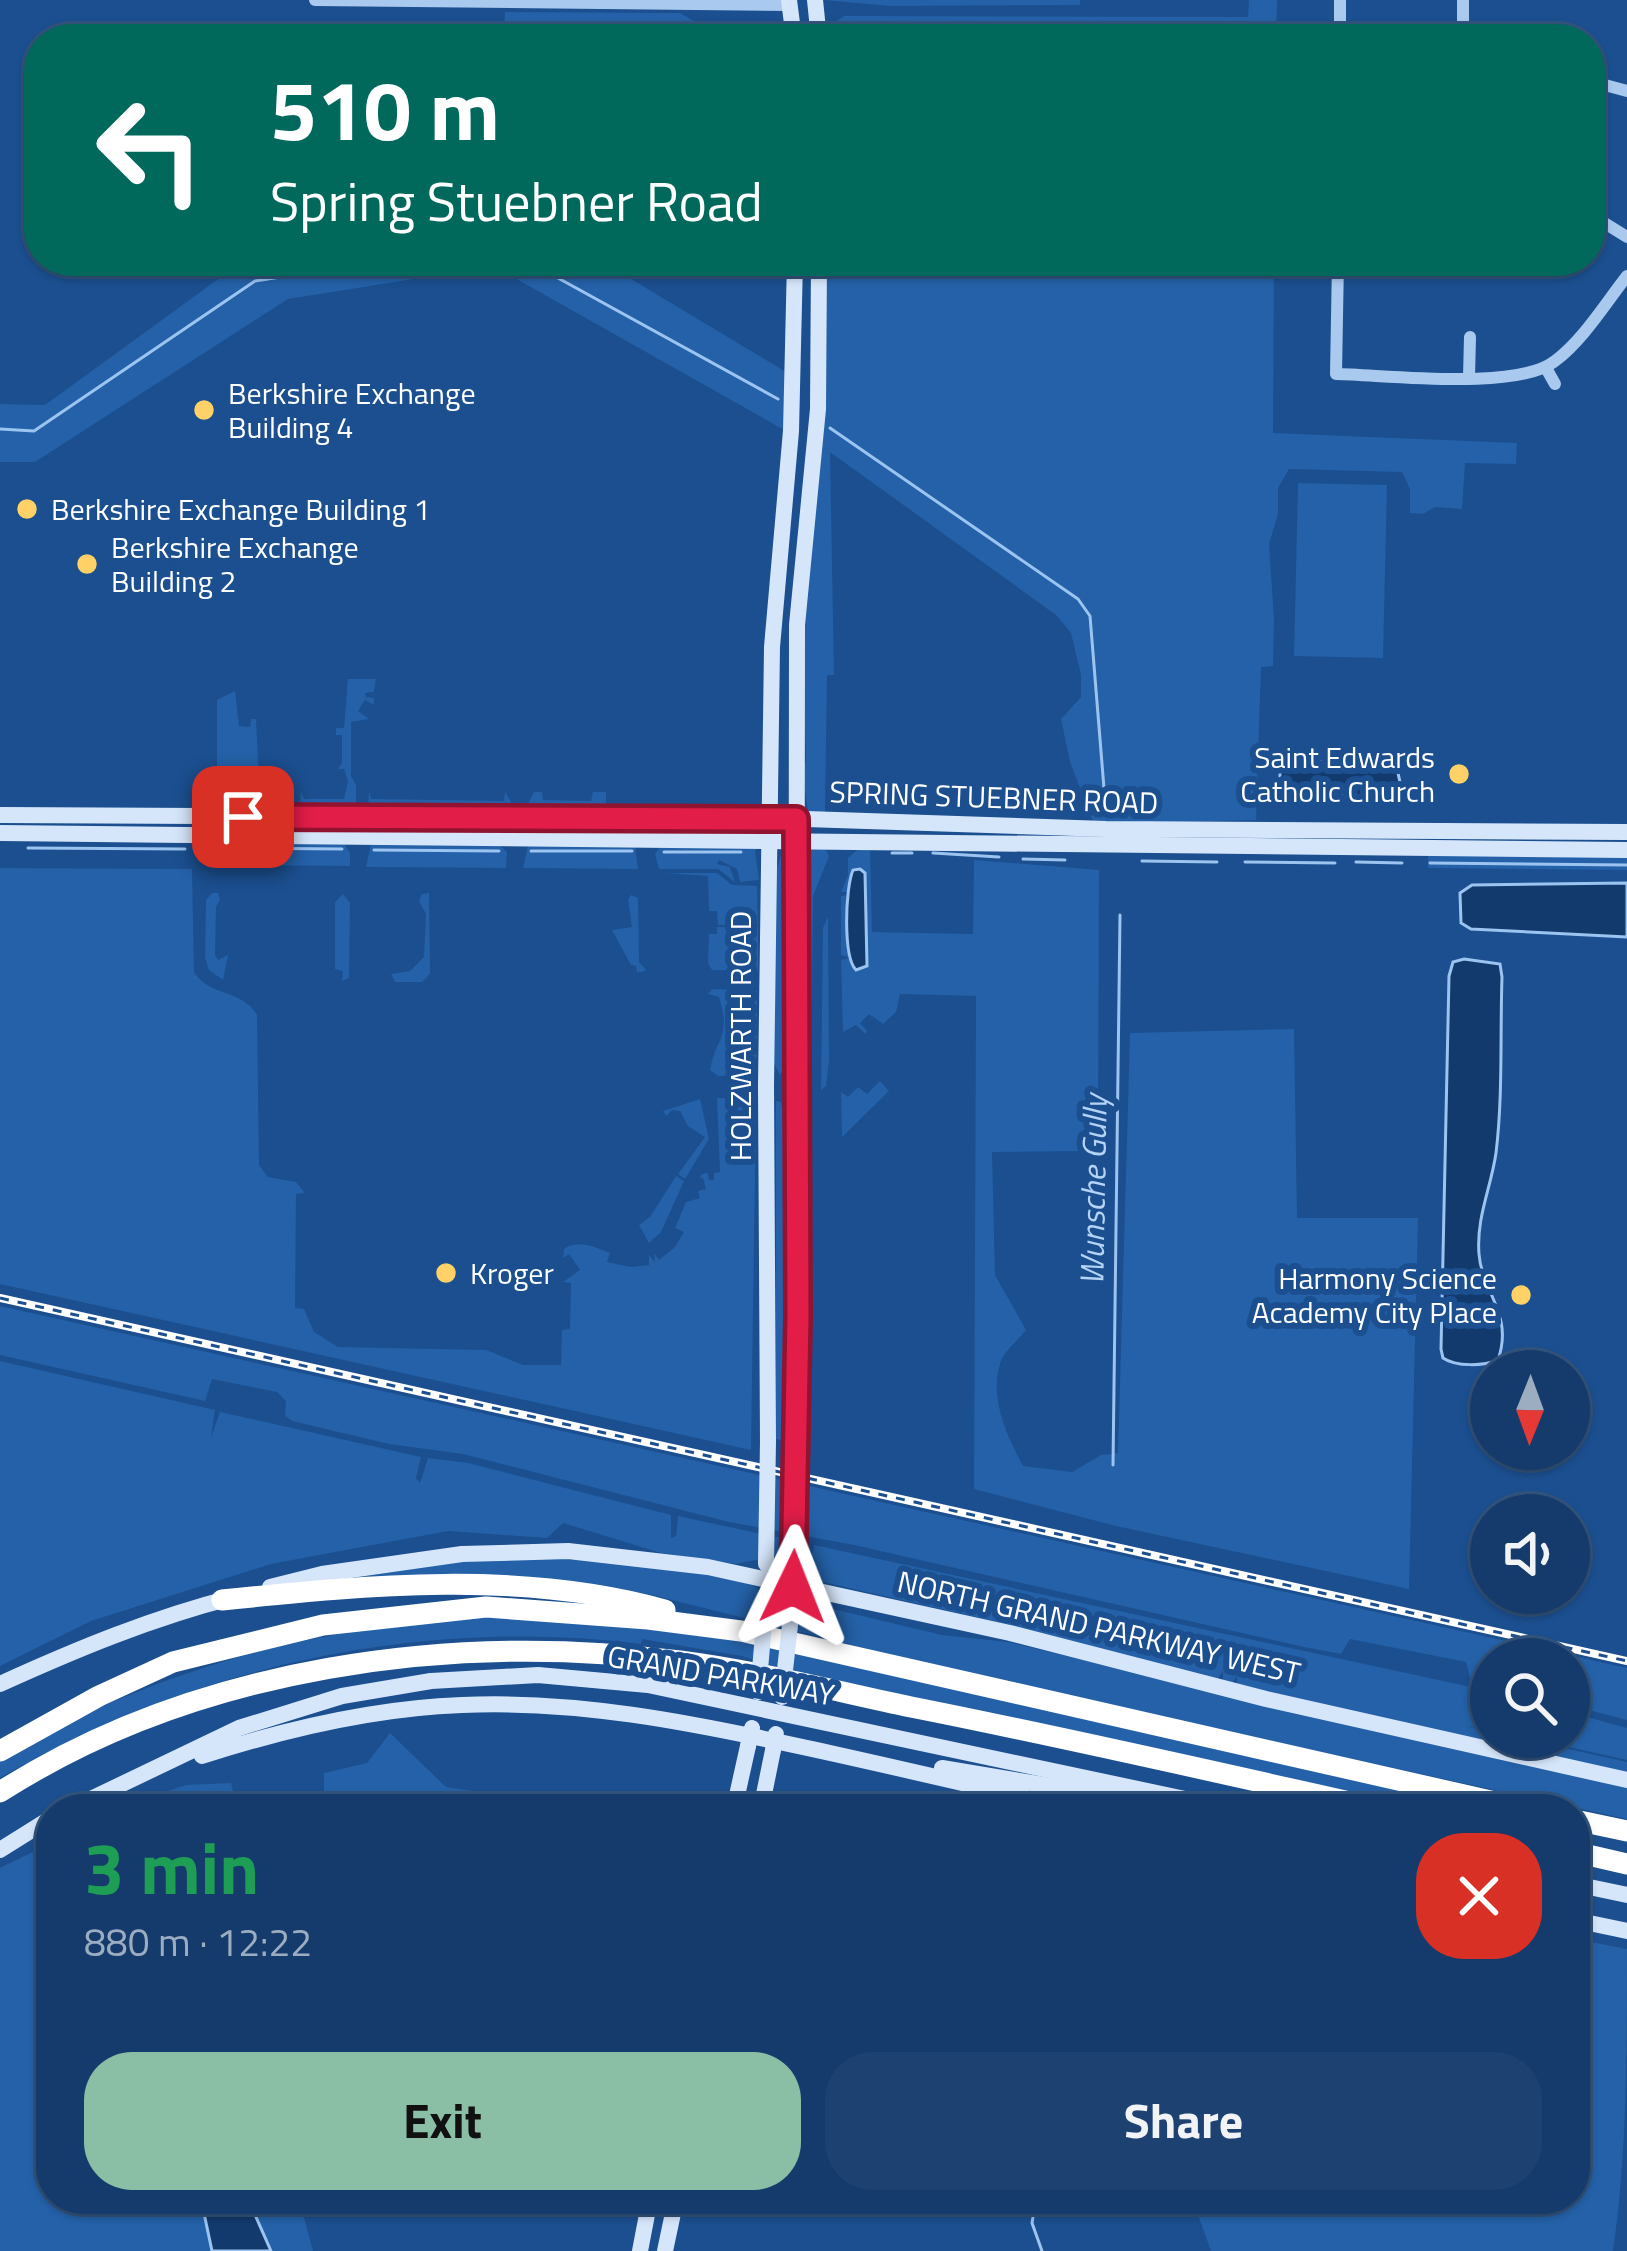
<!DOCTYPE html>
<meta charset="utf-8">
<style>
body{margin:0;font-family:"Titillium Web",sans-serif;background:#1d4271;color:#f1f3f6;height:100vh;display:flex;flex-direction:column;font-size:45px;white-space:nowrap}
*{box-sizing:border-box;margin:0}
p{font-size:39px;color:#9dadc1}
.icon{flex:none;width:66px;height:66px;fill:none;stroke:currentColor;stroke-width:2;stroke-linecap:round;stroke-linejoin:round}
.map{position:relative;flex:1;overflow:hidden}
.details{position:absolute;left:36px;top:1794px;width:1554px;height:420px;display:flex;flex-direction:column;background:#143b6b;border-radius:48px;box-shadow:0 3px 9px #0004,0 0 0 3px #33557e}
.details>*{flex:none}
.banner{position:absolute;left:24px;top:24px;width:1581px;height:252px;border-radius:48px;box-shadow:0 3px 9px #0004,0 0 0 3px #33557e;background:#00695c;color:#fff;overflow:hidden}
.needle{width:78px;rotate:181deg}
.buttons{position:absolute;left:1470px;top:1350px;display:grid;gap:24px}
.buttons a{display:grid;place-items:center;width:120px;height:120px;border-radius:50%;background:#143b6b;box-shadow:0 3px 9px #0004,0 0 0 3px #33557e;font-size:60px}
.pin{position:absolute;display:grid;place-items:center;width:102px;height:102px;color:#fff;margin:-51px;border-radius:24px;box-shadow:0 6px 18px #0006}
.me{position:absolute;width:132px;margin:-66px;rotate:2deg;stroke-linejoin:round;filter:drop-shadow(0 0 9px #0008)}
.turn{display:flex;align-items:center;gap:42px;height:252px;padding:0 48px;font-size:54px}
.turn .icon{width:156px;height:156px;stroke-width:2.5}
.turn b{display:block;font-size:84px;line-height:102px}
.round{display:grid;place-items:center;flex:none;width:126px;height:126px;border-radius:48px;background:#1d4271}
.summary{display:flex;align-items:center;justify-content:space-between;height:204px;padding:0 48px}
h1{font-size:72px;font-weight:700;line-height:90px;color:#1e9e55}
.action{display:flex;gap:24px;margin-top:auto;padding:24px 48px}
.action a{flex:1;height:138px;border-radius:48px;background:#8abfa5;color:#111;font-size:48px;font-weight:700;line-height:138px;text-align:center}
.action a+a{background:#1d4271;color:#f1f3f6}
.map>svg:first-child{display:block}
.green{fill:#2461a8}
.water{fill:#123a6d;stroke:#9cc4f0;stroke-width:3}
.lines{fill:none;stroke-linecap:round;stroke-linejoin:round}
.stream{stroke:#9cc4f0;stroke-width:3}
.minor{stroke:#a9c9ee;stroke-width:12}
.secondary{stroke:#d6e6fa;stroke-width:16}
.motorway{stroke:#fff;stroke-width:21}
.rail-casing{stroke:#fff;stroke-width:8}
.rail{stroke:#1b4f8f;stroke-width:3;stroke-dasharray:9;stroke-linecap:butt}
.secondary-bridge{stroke:#d6e6fa;stroke-width:16}
.route-casing{stroke:#92132f;stroke-width:30}
.route{stroke:#e11d48;stroke-width:21}
.poi-dot{fill:#ffd166;stroke:#1b4f8f;stroke-width:4.5}
.labels{text-anchor:middle;dominant-baseline:central;stroke-width:12;stroke-linejoin:round;paint-order:stroke}
.poi-label{font-size:30px;fill:#fff;stroke:#1b4f8f;text-anchor:start}
.street-label{font-size:30px;fill:#fff;stroke:#1b4f8f}
.water-label{font-size:33px;font-style:italic;fill:#b5d3f5;stroke:#1b4f8f}
</style>
<div class="map">
<svg width="1627" height="2251" viewBox="0 0 1627 2251">
<rect width="100%" height="100%" fill="#1b4f8f"/>
<g class="green">
<path d="M823,0H1080V5L890,6Z"/>
<path d="M1249,0H1277L1276,39H825L824,30L844,16L1248,17Z"/>
<path d="M505,12L680,13L704,27L703,39H503Z"/>
<path d="M243,261H601L788,373L786,431L504,272L420,278L288,299L35,462H0V404L45,405Z"/>
<path d="M825,261H1274L1273,433L1517,443L1516,464L1465,463L1462,509L1435,507L1423,514L1410,513V489L1402,472L1289,469L1278,488V514L1269,544L1274,618L1273,666L1261,667L1256,820L1094,824L1070,762L1061,719L1081,697V675L1071,633L1056,615L830,452L834,675H827L825,815L808,812L802,766L806,762L803,651Z"/>
<path d="M1298,483L1387,485L1383,658L1294,656Z"/>
<path d="M348,679H376L374,692L365,693L366,697L374,698V705L365,700L358,711L369,719L351,722V776L356,785V808L304,811L300,808L301,791L304,799H344L348,781L344,769H338L342,763V735H336V728H344Z"/>
<path d="M235,691L239,726L250,727L251,719H256L259,779L250,778L249,771H234L232,780H222L217,774V700Z"/>
<path d="M369,791L371,799L504,801L505,792L511,802L506,811L368,810Z"/>
<path d="M534,792H542L543,800L591,801L593,792H606V814L535,812L528,804Z"/>
<path d="M216,842H343L350,853V866L211,865V848Z"/>
<path d="M496,842L507,852L506,868L366,867L371,844Z"/>
<path d="M870,844L872,932L973,934L974,860L1099,870L1098,1138L1083,1151L992,1152L995,1275L1026,1330C1019,1339 1005,1351 1001,1361C988,1396 1007,1436 1023,1466L1072,1472L1101,1455L1118,1453L1130,1033L1294,1029L1297,1218H1418L1409,1589L1116,1526L974,1489L976,996L900,994L896,1012L883,1024L869,1014L860,1023L867,1031L865,1034L856,1025L843,1032L841,960L850,958L841,955V896L850,895V892H841L848,875V858L863,845Z"/>
<path d="M528,845L635,846L638,869L523,868Z"/>
<path d="M661,845L758,848L755,851L759,880L740,882L737,869L719,860L717,864L730,867L735,882L718,869H659L655,854Z"/>
<path d="M808,848H825L829,856L813,896L809,1272L805,1321L801,863L808,869L802,858L810,852Z"/>
<path d="M781,855L788,1020L787,1062L780,1075L774,1063L775,874Z"/>
<path d="M1428,855L1627,857V870L1428,868Z"/>
<path d="M0,868L192,869L194,972C211,998 241,988 257,1015L259,1165L268,1177L296,1182L305,1193L296,1194L295,1308L304,1309L314,1332L338,1347L486,1350L523,1365H561L562,1330L570,1329L571,1283L563,1282L580,1270L569,1254L563,1258L564,1249C578,1239 595,1247 610,1253L607,1262L631,1267L649,1265V1255L655,1262L654,1253L659,1260L675,1247L684,1232L675,1228L686,1202L700,1198L698,1191L706,1189L703,1178H700L702,1174L708,1173L709,1180H714V1173L720,1172L717,1098L756,1099L751,1450L0,1284Z"/>
<path d="M665,873H717L732,885L757,886L758,925H718L717,911H709L708,876Z"/>
<path d="M212,893H218L220,900L216,907L215,955L218,960L228,955L223,980L209,970L205,958L206,900Z"/>
<path d="M429,893L430,974L422,982H395L391,974L410,971L424,957L426,914L419,901L422,894Z"/>
<path d="M343,894L350,903L349,978L342,981L343,971L335,969V902Z"/>
<path d="M631,895L638,898L639,962L646,970L643,972H637L636,966L631,965L612,930L632,927L628,899Z"/>
<path d="M828,916L829,1061L826,1086L821,1090L823,928Z"/>
<path d="M717,927H758V971L712,970L708,963L709,934H717Z"/>
<path d="M712,989L757,991L756,1075L718,1076L710,1070C715,1038 732,1038 719,997L708,994Z"/>
<path d="M880,1081L889,1091L842,1137L841,1092L848,1097L858,1087L867,1094Z"/>
<path d="M700,1099L709,1139L685,1179L678,1174L705,1137L688,1126L680,1111L672,1110L666,1116L663,1111Z"/>
<path d="M776,1101L781,1102L783,1115L789,1216L790,1442L776,1439Z"/>
<path d="M676,1176L684,1181L661,1232L649,1243L639,1225L650,1217Z"/>
<path d="M0,1306L1627,1668V1720L1569,1705V1659H1491V1684L1470,1678L1466,1662L1350,1639L1341,1654L1304,1647L854,1545L729,1522L463,1454L389,1444L292,1421L285,1416L286,1401L277,1392L212,1379L205,1401L0,1355Z"/>
<path d="M0,1361L215,1410L211,1437L220,1412L421,1457L416,1478L420,1483L428,1458L468,1463L671,1515V1538L676,1536L678,1516L808,1544L803,1568L809,1569L814,1545L1480,1689L1491,1692V1730L1464,1726L1491,1732V1737H1514L1627,1762V1772L1237,1685V1675L1232,1684L1223,1681V1671L1217,1680L1016,1626L814,1580L802,1570L755,1560L736,1564L661,1553L563,1523L547,1538L448,1531L271,1564L91,1621L0,1666Z"/>
<path d="M539,1558C586,1560 721,1567 758,1588L757,1618L799,1627L808,1603L942,1635L1008,1642L1627,1788V1819L992,1680L652,1595L620,1589L347,1579L460,1562Z"/>
<path d="M477,1618H552L746,1641L1495,1809H1415L799,1674L742,1656L642,1639L641,1644C420,1616 192,1667 0,1778V1756C107,1699 218,1655 339,1634C384,1626 431,1623 477,1618Z"/>
<path d="M1569,1712L1627,1728V1760L1524,1737H1569Z"/>
<path d="M390,1733L446,1787L520,1798L527,1809H324V1773L367,1763Z"/>
<path d="M231,1783L238,1809H114L186,1785Z"/>
<path d="M51,1843V2199H299L313,2251H0V1868Z"/>
<path d="M1575,1939L1627,1949C1627,2045 1627,2159 1613,2251H1211L1197,2212L1223,2199H1575Z"/>
</g>
<g class="water">
<path d="M1281,759H1381L1396,764L1403,796H1297L1279,790Z"/>
<path d="M860,869L865,873L867,966L856,970C843,957 845,889 853,870Z"/>
<path d="M1627,883V937L1471,929L1461,923L1460,893L1472,885Z"/>
<path d="M1464,959L1500,964L1502,977C1500,1035 1503,1096 1496,1153C1491,1188 1476,1218 1479,1254C1482,1293 1514,1314 1498,1360C1484,1366 1456,1367 1443,1358L1441,1349L1449,976L1453,962Z"/>
<path d="M201,2199H248L271,2251H212Z"/>
</g>
<g class="lines">
<g class="stream">
<path d="M527,261L778,399"/>
<path d="M830,428L1078,599L1090,616L1106,813"/>
<path d="M0,429L34,431L255,281L383,261"/>
<path d="M28,848L185,849"/>
<path d="M218,848L342,849"/>
<path d="M374,850L499,851"/>
<path d="M531,851H632"/>
<path d="M664,852H741"/>
<path d="M892,853H912"/>
<path d="M933,853L999,857"/>
<path d="M1023,859L1065,860"/>
<path d="M1142,861L1217,862"/>
<path d="M1245,862L1335,863"/>
<path d="M1356,862L1402,863"/>
<path d="M1430,863L1627,865"/>
<path d="M805,995L809,870"/>
<path d="M1113,1465L1120,915"/>
<path d="M1036,2199L1032,2223L1042,2251"/>
</g>
<g class="minor">
<path d="M315,0L790,5"/>
<path d="M1340,39V0"/>
<path d="M1463,39V0"/>
<path d="M1590,81L1627,91"/>
<path d="M1590,214L1627,237"/>
<path d="M1338,261L1336,374C1388,375 1517,391 1555,361C1583,340 1605,304 1627,276"/>
<path d="M1546,368L1555,384"/>
<path d="M1469,377L1470,337"/>
</g>
<g class="secondary">
<path d="M789,0L794,39"/>
<path d="M815,0L819,39"/>
<path d="M0,815L806,819L1106,829L1627,832"/>
<path d="M0,833C543,837 1085,845 1627,850"/>
<path d="M768,1441L766,1086L772,647L791,431L795,261"/>
<path d="M796,1447L797,625L818,409L819,261"/>
<path d="M270,1587L322,1574L462,1554L568,1551L708,1567L1010,1633L1266,1699L1627,1780"/>
<path d="M0,1684C77,1649 152,1618 234,1597"/>
<path d="M202,1756C286,1729 374,1708 462,1705C576,1700 688,1722 798,1746C891,1766 983,1788 1075,1809"/>
<path d="M942,1768L1165,1805"/>
<path d="M70,1809L239,1728L342,1696L431,1681L538,1675L648,1685L1232,1809"/>
<path d="M734,1809L748,1746"/>
<path d="M761,1809L773,1750"/>
<path d="M0,1850L51,1818"/>
<path d="M1575,1884L1627,1895"/>
<path d="M1575,1920L1627,1931"/>
<path d="M640,2251L650,2199"/>
<path d="M665,2251L676,2199"/>
</g>
<g class="motorway">
<path d="M222,1600C369,1585 521,1570 665,1610"/>
<path d="M0,1751L99,1696L173,1662L323,1625L486,1607L648,1619L741,1631L1526,1809"/>
<path d="M0,1792C197,1666 452,1632 680,1661C758,1671 835,1691 911,1707C1068,1738 1224,1774 1381,1809"/>
<path d="M1575,1820L1627,1831"/>
<path d="M1575,1852L1627,1864"/>
</g>
<defs>
<path id="rail" d="M0,1298L1627,1661"/>
</defs>
<use href="#rail" class="rail-casing"/>
<use href="#rail" class="rail"/>
<g class="secondary-bridge">
<path d="M766,1564L768,1441"/>
<path d="M794,1570L796,1447"/>
<path d="M758,1692L766,1601"/>
<path d="M782,1697L792,1607"/>
<path d="M748,1746L752,1728"/>
<path d="M773,1750L776,1734"/>
</g>
</g>
<g class="lines">
<defs>
<path id="route" d="M243,817L796,819L798,1316L793,1587"/>
</defs>
<use href="#route" class="route-casing"/>
<use href="#route" class="route"/>
</g>
<g class="poi-dot">
<circle cx="204" cy="410" r="12"/>
<circle cx="27" cy="509" r="12"/>
<circle cx="87" cy="564" r="12"/>
<circle cx="1459" cy="774" r="12"/>
<circle cx="446" cy="1273" r="12"/>
<circle cx="1521" cy="1295" r="12"/>
</g>
<g class="labels">
<g class="poi-label">
<text x="228" y="393">Berkshire Exchange<tspan x="228" dy="34">Building 4</tspan></text>
<text x="51" y="509">Berkshire Exchange Building 1</text>
<text x="111" y="547">Berkshire Exchange<tspan x="111" dy="34">Building 2</tspan></text>
<text x="1435" y="757" text-anchor="end">Saint Edwards<tspan x="1435" dy="34">Catholic Church</tspan></text>
<text x="470" y="1273">Kroger</text>
<text x="1497" y="1278" text-anchor="end">Harmony Science<tspan x="1497" dy="34">Academy City Place</tspan></text>
</g>
<g class="street-label">
<text transform="translate(994 797) rotate(2)">SPRING STUEBNER ROAD</text>
<text transform="translate(740 1036) rotate(-90)">HOLZWARTH ROAD</text>
<text transform="translate(1099 1627) rotate(13)">NORTH GRAND PARKWAY WEST</text>
<text transform="translate(721 1675) rotate(10)">GRAND PARKWAY</text>
</g>
<g class="water-label">
<text transform="translate(1093 1190) rotate(-89)">Wunsche Gully</text>
</g>
</g>
</svg>
<div class="buttons">
<a><svg class="needle" viewBox="-14 -14 28 28"><path d="M0-13l5 13h-10z" fill="#e53935"/><path d="M0 13l5-13h-10z" fill="#9dadc1"/></svg></a>
<a><svg class="icon" aria-label="sound" viewBox="0 0 24 24"><path d="M4 9h4l5-4v14l-5-4H4zM17 9q2 3 0 6"/></svg></a>
<a><svg class="icon" aria-label="search" viewBox="0 0 24 24"><circle cx="10" cy="10" r="6"/><path d="M15 15l6 6"/></svg></a>
</div>
<div class="pin" style="left:243px;top:817px;background:#d93025"><svg class="icon" aria-label="arrive" viewBox="0 0 24 24"><path d="M6 21V4h12l-3 4 3 4H6"/></svg></div>
<svg class="me" style="left:793px;top:1587px" viewBox="-20 -20 40 40"><path d="M0-17L14 15 0 8-14 15z" fill="#e11d48" stroke="#fff" stroke-width="4"/></svg>
<div class="banner">
<div class="turn"><svg class="icon" aria-label="left" viewBox="0 0 24 24"><path d="M17 20v-9H6M10 6l-5 5 5 5"/></svg><div><b>510 m</b>Spring Stuebner Road</div></div>
</div>
<section class="details">
<div class="summary"><div><h1>3 min</h1><p>880 m · 12:22</p></div><a class="round" style="background:#d93025;color:#fff"><svg class="icon" aria-label="close" viewBox="0 0 24 24"><path d="M6 6l12 12M18 6L6 18"/></svg></a></div>
<div class="action"><a>Exit</a><a>Share</a></div>
</section>
</div>
